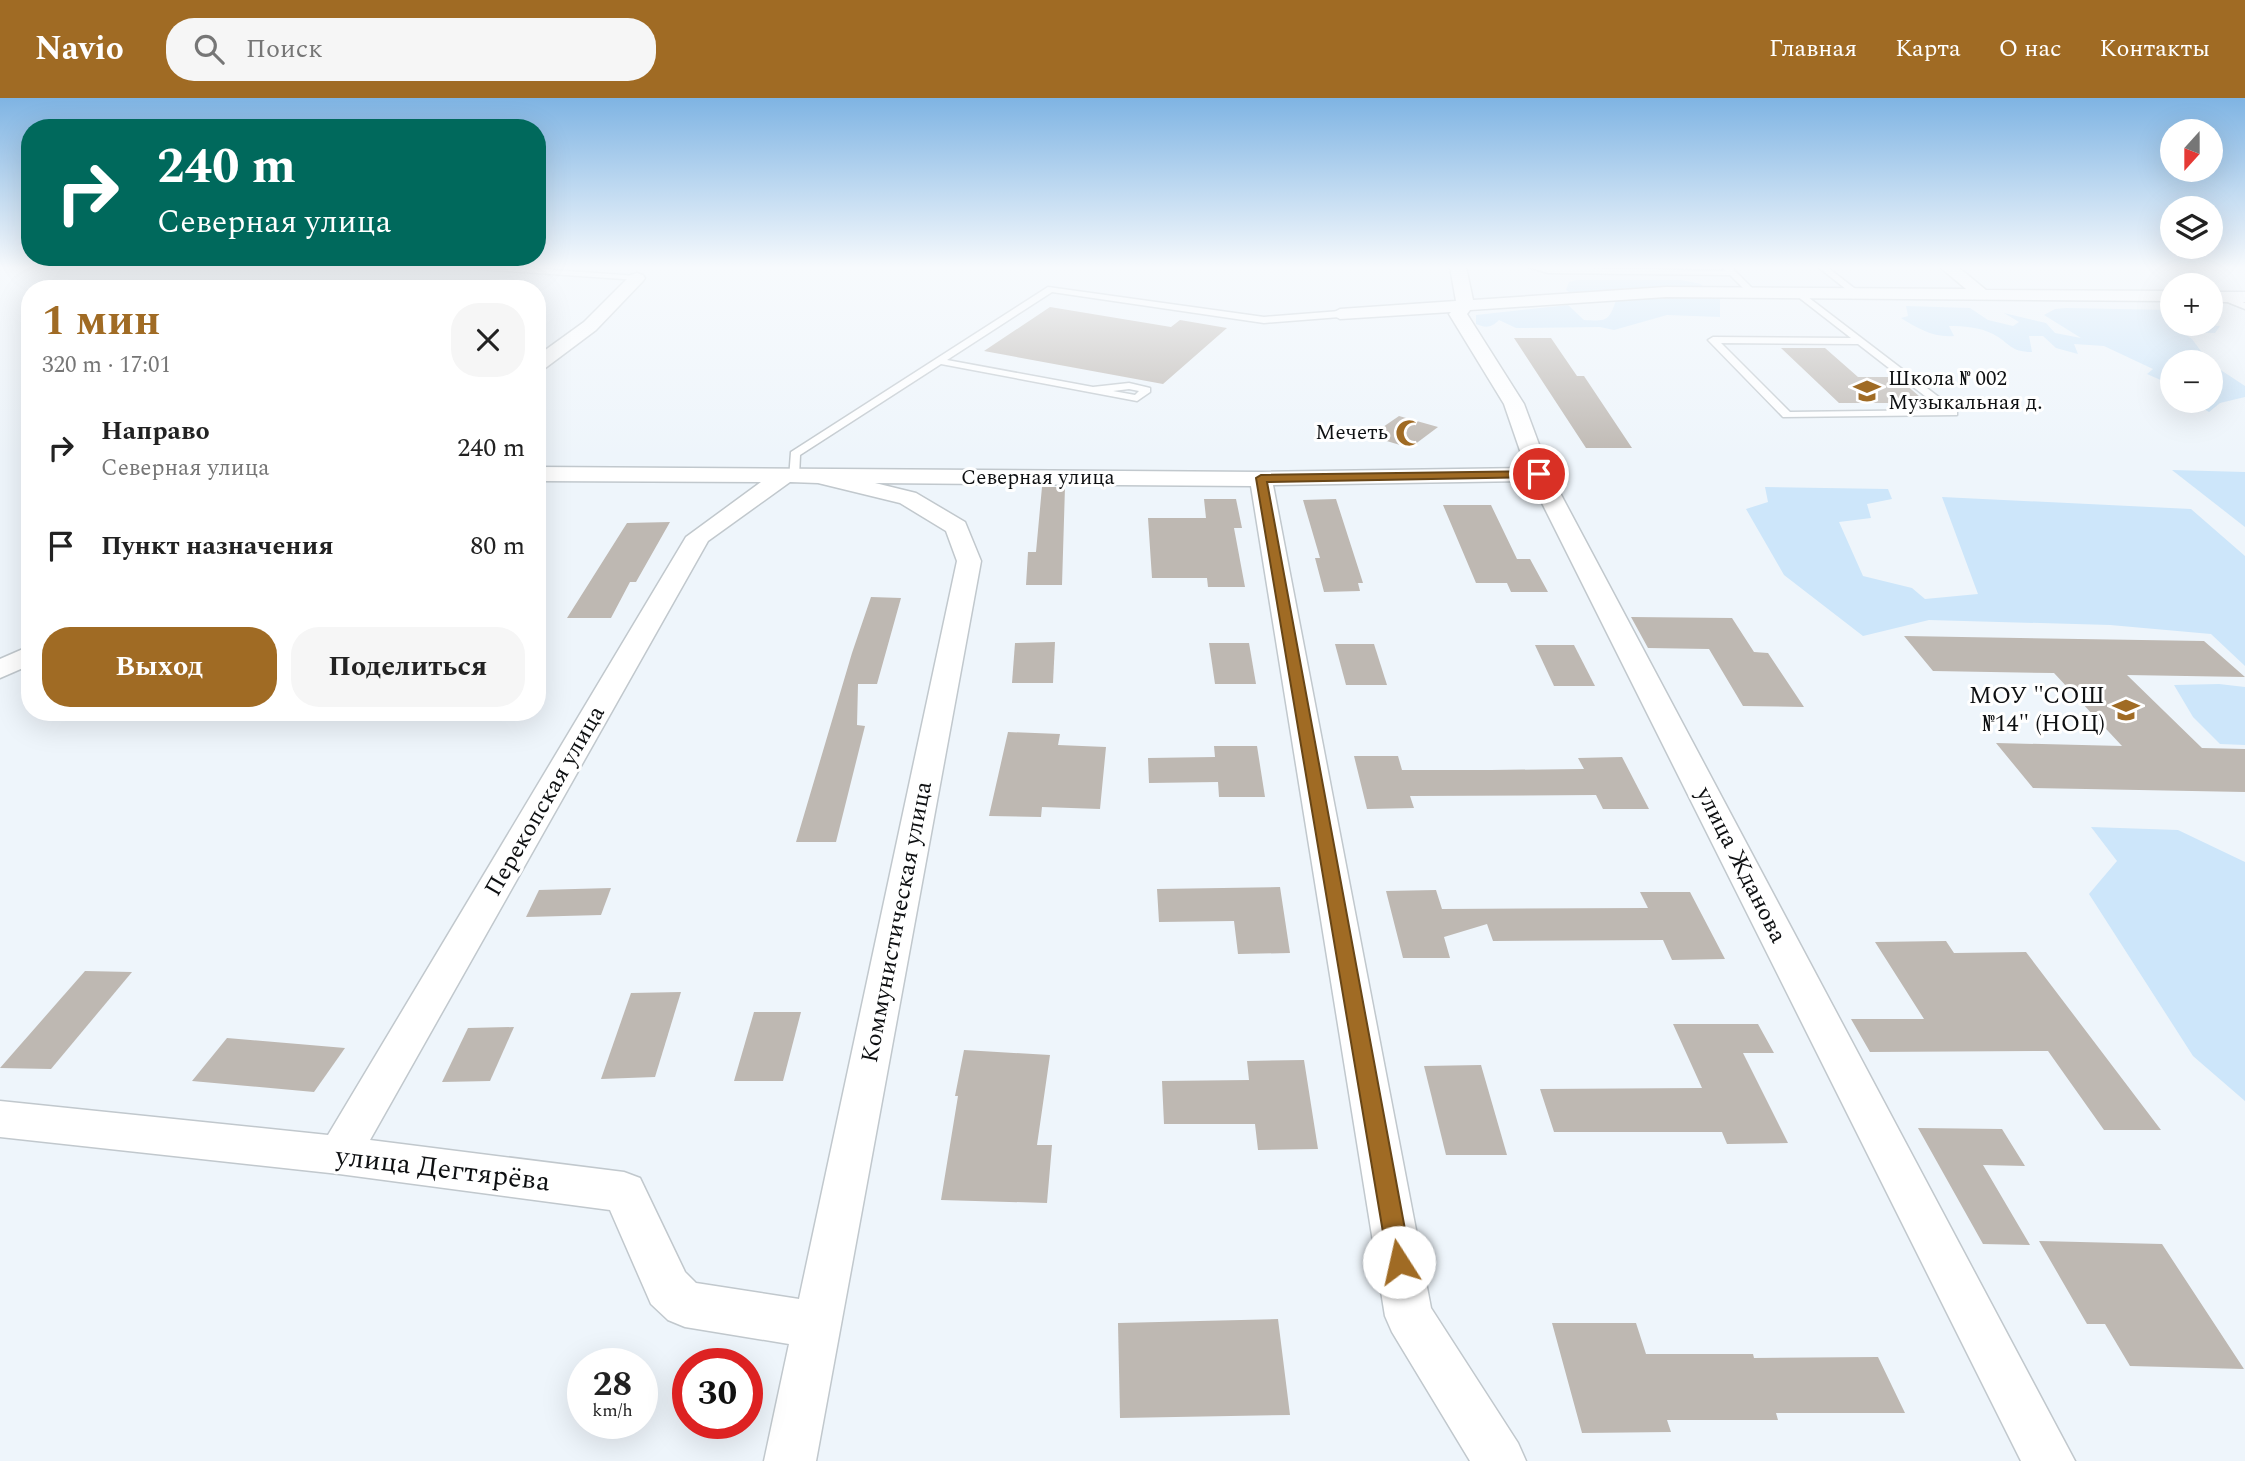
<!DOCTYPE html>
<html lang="ru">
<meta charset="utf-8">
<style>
body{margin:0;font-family:Spectral,serif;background:#f6f6f6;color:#222;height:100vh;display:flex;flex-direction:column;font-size:26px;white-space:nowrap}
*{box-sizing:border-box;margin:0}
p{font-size:23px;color:#767676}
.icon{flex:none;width:38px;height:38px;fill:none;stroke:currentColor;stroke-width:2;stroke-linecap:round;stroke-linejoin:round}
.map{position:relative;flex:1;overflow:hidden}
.sheet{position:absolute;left:21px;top:182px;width:525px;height:441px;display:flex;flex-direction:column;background:#fff;border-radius:28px;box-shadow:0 7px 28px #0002}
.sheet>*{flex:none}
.hud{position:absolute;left:21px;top:21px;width:525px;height:147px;border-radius:28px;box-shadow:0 7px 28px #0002;background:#00695c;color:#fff;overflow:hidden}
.needle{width:46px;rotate:201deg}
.tools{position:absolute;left:2160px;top:21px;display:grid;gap:14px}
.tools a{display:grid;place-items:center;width:63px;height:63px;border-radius:50%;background:#fff;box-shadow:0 7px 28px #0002;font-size:35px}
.speed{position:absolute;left:567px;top:1250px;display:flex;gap:14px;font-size:35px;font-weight:700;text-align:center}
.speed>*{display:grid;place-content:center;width:91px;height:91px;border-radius:50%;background:#fff;box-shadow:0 7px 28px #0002;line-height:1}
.speed small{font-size:18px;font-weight:400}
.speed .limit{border:10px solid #d22;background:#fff;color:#111}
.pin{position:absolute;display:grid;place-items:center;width:60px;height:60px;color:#fff;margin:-30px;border:4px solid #fff;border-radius:50%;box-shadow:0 2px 7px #0007}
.me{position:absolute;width:77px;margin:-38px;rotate:350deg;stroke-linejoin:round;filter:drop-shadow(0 0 5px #0008)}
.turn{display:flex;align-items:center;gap:24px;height:147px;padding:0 21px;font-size:32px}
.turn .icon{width:91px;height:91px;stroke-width:2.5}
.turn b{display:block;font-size:49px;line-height:60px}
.round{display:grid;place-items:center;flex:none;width:74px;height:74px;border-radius:28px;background:#f6f6f6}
.headline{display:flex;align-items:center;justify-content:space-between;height:119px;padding:0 21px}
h1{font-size:42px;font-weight:700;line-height:52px;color:#a06b24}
.action{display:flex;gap:14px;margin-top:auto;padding:14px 21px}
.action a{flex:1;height:80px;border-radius:28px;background:#a06b24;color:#fff;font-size:28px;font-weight:700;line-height:80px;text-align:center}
.action a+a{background:#f6f6f6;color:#222}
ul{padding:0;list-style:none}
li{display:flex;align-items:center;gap:21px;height:98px;padding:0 21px}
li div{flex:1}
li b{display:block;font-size:26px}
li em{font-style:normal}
header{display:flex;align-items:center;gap:42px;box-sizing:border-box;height:98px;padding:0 35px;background:#a06b24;color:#fff}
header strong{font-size:33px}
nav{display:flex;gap:38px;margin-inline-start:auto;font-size:24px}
.search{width:490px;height:63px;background:#f6f6f6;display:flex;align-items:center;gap:18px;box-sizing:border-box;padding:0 24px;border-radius:28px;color:#767676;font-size:26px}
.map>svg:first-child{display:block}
.green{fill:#cde6fa}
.building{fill:#beb8b2}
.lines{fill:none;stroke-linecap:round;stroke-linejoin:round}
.lane-casing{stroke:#c1c8cd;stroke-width:3}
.street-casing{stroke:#c1c8cd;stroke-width:3}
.lane{fill:#fff;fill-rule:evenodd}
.street{fill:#fff;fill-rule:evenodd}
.route{fill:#a06b24;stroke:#684617;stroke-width:2}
.labels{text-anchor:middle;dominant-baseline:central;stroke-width:6;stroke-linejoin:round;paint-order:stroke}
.far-poi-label{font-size:21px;fill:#0e1012;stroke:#fff;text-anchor:start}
.far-street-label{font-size:21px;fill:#0e1012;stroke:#fff}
.poi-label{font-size:24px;fill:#0e1012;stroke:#fff;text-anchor:end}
.street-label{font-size:24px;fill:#0e1012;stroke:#fff}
.near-street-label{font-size:28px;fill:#0e1012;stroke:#fff}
</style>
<header>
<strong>Navio</strong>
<div class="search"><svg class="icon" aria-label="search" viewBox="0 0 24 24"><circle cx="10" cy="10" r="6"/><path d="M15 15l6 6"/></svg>Поиск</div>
<nav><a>Главная</a><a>Карта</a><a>О нас</a><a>Контакты</a></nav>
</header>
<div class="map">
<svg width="2245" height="1363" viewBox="0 0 2245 1363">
<rect width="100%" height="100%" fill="#eef5fb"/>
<g class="green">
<path d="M1577,182H1681L1701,186L1704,191L1569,194L1566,192L1569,184Z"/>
<path d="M1670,197L1720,199V219L1667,217L1614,232L1600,229L1516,230L1499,222C1491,230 1486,230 1476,226V217L1568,207L1584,222C1606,223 1609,224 1616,202Z"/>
<path d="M1906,208L1970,210L1988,222L2013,228L2019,224L2004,215L2046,225L2055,235L2081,240L2044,217L2055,211L2066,210L2172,212V226L2220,228L2215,235L2182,234L2192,241L2209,264H2172V287L2147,276L2153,271L2104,248L2074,246L2078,256L2056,250L2043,238H2029L2032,254C2010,254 2010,245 1993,236C1980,229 1963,228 1949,228L1954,238C1934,240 1917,230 1901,220L1908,218Z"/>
<path d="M2210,265L2245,288V299L2220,305L2209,314L2191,303H2210Z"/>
<path d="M2172,372L2245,374V429Z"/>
<path d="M1765,389L1888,391L1892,401L1867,406L1871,420L1839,424L1863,478L1912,490L1925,501L1978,496L1942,399L2191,411L2245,458V568L2211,536L2110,527L1929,522L1863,538L1784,477L1746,411L1768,404Z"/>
<path d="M2219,586L2245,589V647L2220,646L2193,619L2174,587Z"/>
<path d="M2091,729L2178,732L2245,764V1003L2193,958L2089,796L2117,763Z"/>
</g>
<g class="building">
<path d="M1050,209L1171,229L1180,222L1227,230L1163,286L984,253Z"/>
<path d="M1514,240H1551L1577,278H1584L1632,350H1586Z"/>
<path d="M1781,250H1825L1858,279H1897L1927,305H1839Z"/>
<path d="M1399,318L1438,329L1410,350L1370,338Z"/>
<path d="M1042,389H1065L1062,487H1026L1028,454H1036Z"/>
<path d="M1204,401H1236L1242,430H1234L1245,489H1208L1207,480H1152L1148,420H1206Z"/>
<path d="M1336,401L1363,485H1358L1360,493L1324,494L1315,460H1320L1303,402Z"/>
<path d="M1443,407H1491L1517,461H1530L1548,494H1511L1507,485H1476Z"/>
<path d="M670,424L636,484H630L611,520H567L627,425Z"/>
<path d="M871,499L901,500L877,586H858L857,627L865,628L836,744H796L852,555Z"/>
<path d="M1631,519L1732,520L1754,554L1768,555L1804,609L1743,608L1709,551L1648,550Z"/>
<path d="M1904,538L2204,543L2245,579L2127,577L2202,650L2245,651V694L2033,690L1996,645L2122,648L2054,575L1933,573Z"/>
<path d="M1055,544L1053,585H1012L1015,545Z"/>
<path d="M1209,545H1249L1256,586H1215Z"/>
<path d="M1335,546H1374L1387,587H1346Z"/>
<path d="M1535,547H1574L1595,588H1554Z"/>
<path d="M1008,634L1060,636L1058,647L1106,649L1100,711L1042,709L1041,719L989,718Z"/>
<path d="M1214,648H1257L1265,699H1219L1218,684L1149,685L1148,660L1215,659Z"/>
<path d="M1354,658H1398L1402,672H1491L1584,671L1578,660L1622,659L1649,711H1603L1596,697L1410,698L1414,710L1367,711Z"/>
<path d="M1280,789L1290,855L1238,856L1234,823L1159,824L1157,791Z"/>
<path d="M611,790L601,817L526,819L539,792Z"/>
<path d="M1436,792L1442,811L1648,810L1640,794H1690L1725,861L1672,862L1663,842L1493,843L1487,826L1444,839L1450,860H1403L1386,793Z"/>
<path d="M1946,843L1954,855L2026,854L2161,1032H2104L2048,953L1870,954L1851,921H1924L1875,844Z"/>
<path d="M85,873L132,874L51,971L0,970Z"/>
<path d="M681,894L655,979L601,981L631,895Z"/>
<path d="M754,914H801L783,983H734Z"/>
<path d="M1673,926H1758L1774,955H1743L1788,1045L1727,1046L1722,1034H1554L1540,991L1702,990Z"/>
<path d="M514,929L490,983L442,984L468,930Z"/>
<path d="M227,940L345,950L314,994L192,983Z"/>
<path d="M964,952L1050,957L1037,1047H1052L1047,1105L941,1102L958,998H955Z"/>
<path d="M1304,962L1318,1051L1258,1052L1255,1026H1164L1162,983L1249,982L1247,963Z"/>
<path d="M1481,967L1507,1057H1446L1424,968Z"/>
<path d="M1918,1030L2002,1031L2025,1068L1983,1067L2030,1147L1983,1146Z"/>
<path d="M2039,1143L2162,1146L2244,1271L2130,1268L2105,1226H2087Z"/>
<path d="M1278,1221L1290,1317L1120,1320L1118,1225Z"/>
<path d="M1552,1225H1636L1646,1256H1753L1754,1260L1878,1259L1905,1315H1776L1778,1322H1667L1671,1334L1582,1335Z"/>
</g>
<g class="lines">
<defs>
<g id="lane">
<path d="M474,169H513L637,178L641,180L637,182L478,171Z"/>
<path d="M1528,169L1725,173L1722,169H1731L1757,195L1750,197L1730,177L1548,175Z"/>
<path d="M1818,169H1827L1863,197L1856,199Z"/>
<path d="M1048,189L1264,219L1340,213L1344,216L1340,219L1264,225L1052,194L947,262L1093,289L1129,285L1150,290V294L1137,303L941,266L800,357L799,379L789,381L791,354ZM1129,291L1139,293L1135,297L1113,293Z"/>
<path d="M1800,193L1957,313V317L1783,319L1708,242L1713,239L1851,240L1797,198L1796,196ZM1721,245L1858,246L1943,312L1790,314Z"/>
<path d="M2223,196L2245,205V211L2220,201L2219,199Z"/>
</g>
<g id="street">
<path d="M1450,169H1466L1473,202L1666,189L1966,191L1940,169H1958L1986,192L2172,193V203L1666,199L1470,212L1467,216L1524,306L1550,376L2075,1363H2021L1531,383L1273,387L1431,1210L1518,1345L1526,1363H1470L1392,1234L1385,1218L1251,388L875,385L916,395L965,424L981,463L816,1363H764L789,1246L685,1229L668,1222L651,1206L610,1112L339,1076L0,1039V1003L328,1037L686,439L761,384L537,383V369L1261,374L1526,370L1504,306L1449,216L1451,214L1340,221L1331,216L1340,211L1456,203ZM790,384L818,385L900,405L946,433L957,463L799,1201L696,1185L685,1174L640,1080L624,1074L370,1042L708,443Z"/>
<path d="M637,175L643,177L645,180L643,183L596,232L544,271L537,273V258L584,224L631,177Z"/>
<rect x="2210" y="194" width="35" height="10"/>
<path d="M30,548V567L0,580V561Z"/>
</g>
</defs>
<use href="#lane" class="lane-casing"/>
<use href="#street" class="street-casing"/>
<use href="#lane" class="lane"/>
<use href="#street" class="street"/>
</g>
<linearGradient id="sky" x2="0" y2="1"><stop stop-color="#7fb4e3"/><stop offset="0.47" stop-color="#f7fafd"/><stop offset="1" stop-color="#f7fafd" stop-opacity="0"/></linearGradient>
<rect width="2245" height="360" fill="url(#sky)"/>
<path class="route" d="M1539,373L1545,376L1543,379L1267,384L1411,1164L1408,1171L1399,1175L1391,1171L1388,1164L1256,380L1261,377Z"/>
<defs>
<symbol id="school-bare" viewBox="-9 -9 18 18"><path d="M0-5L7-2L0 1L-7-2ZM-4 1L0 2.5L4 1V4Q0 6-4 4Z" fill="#a06b24" stroke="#fff" stroke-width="2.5" paint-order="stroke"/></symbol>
<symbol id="mosque-bare" viewBox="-9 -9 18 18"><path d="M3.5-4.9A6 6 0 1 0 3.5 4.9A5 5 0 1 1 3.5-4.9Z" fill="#a06b24" stroke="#fff" stroke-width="2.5" paint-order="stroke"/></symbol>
</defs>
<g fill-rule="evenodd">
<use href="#school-bare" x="1848" y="274" width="38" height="38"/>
<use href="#mosque-bare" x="1390" y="316" width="38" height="38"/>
<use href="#school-bare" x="2107" y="593" width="38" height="38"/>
</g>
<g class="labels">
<g class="far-poi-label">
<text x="1888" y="281">Школа № 002<tspan x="1888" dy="24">Музыкальная д.</tspan></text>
<text x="1388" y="335" text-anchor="end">Мечеть</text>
</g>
<g class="far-street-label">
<text x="1038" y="380">Северная улица</text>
</g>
<g class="poi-label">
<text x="2105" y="598">МОУ "СОШ<tspan x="2105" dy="28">№14" (НОЦ)</tspan></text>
</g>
<g class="street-label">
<text transform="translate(545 703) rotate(-60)">Перекопская улица</text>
<text transform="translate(1741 767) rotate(63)">улица Жданова</text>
<text transform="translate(897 824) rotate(-79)">Коммунистическая улица</text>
</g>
<g class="near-street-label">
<text transform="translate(443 1071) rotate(7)">улица Дегтярёва</text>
</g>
</g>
</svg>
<div class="tools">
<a><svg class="needle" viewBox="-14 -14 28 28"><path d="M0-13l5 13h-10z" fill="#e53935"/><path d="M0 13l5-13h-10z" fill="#767676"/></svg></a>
<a><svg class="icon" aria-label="layers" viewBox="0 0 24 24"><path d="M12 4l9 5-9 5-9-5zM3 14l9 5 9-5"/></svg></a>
<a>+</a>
<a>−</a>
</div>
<div class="speed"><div>28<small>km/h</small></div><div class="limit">30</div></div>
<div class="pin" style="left:1539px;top:376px;background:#d93025"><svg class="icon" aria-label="arrive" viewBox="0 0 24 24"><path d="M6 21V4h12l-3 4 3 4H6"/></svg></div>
<svg class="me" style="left:1399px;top:1164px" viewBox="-20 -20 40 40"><circle r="19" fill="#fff"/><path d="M0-13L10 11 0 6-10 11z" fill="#a06b24"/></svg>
<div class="hud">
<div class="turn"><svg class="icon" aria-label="right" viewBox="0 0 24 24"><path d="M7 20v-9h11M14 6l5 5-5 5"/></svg><div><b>240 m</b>Северная улица</div></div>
</div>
<section class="sheet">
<div class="headline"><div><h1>1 мин</h1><p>320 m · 17:01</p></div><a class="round"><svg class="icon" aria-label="close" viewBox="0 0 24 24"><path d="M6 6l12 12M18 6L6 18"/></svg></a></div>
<ul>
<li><svg class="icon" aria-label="right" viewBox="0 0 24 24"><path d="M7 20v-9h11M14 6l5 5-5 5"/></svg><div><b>Направо</b><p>Северная улица</p></div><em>240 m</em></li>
<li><svg class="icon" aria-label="arrive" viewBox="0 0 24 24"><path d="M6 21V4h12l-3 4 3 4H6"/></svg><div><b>Пункт назначения</b></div><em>80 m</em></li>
</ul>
<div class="action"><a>Выход</a><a>Поделиться</a></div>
</section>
</div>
